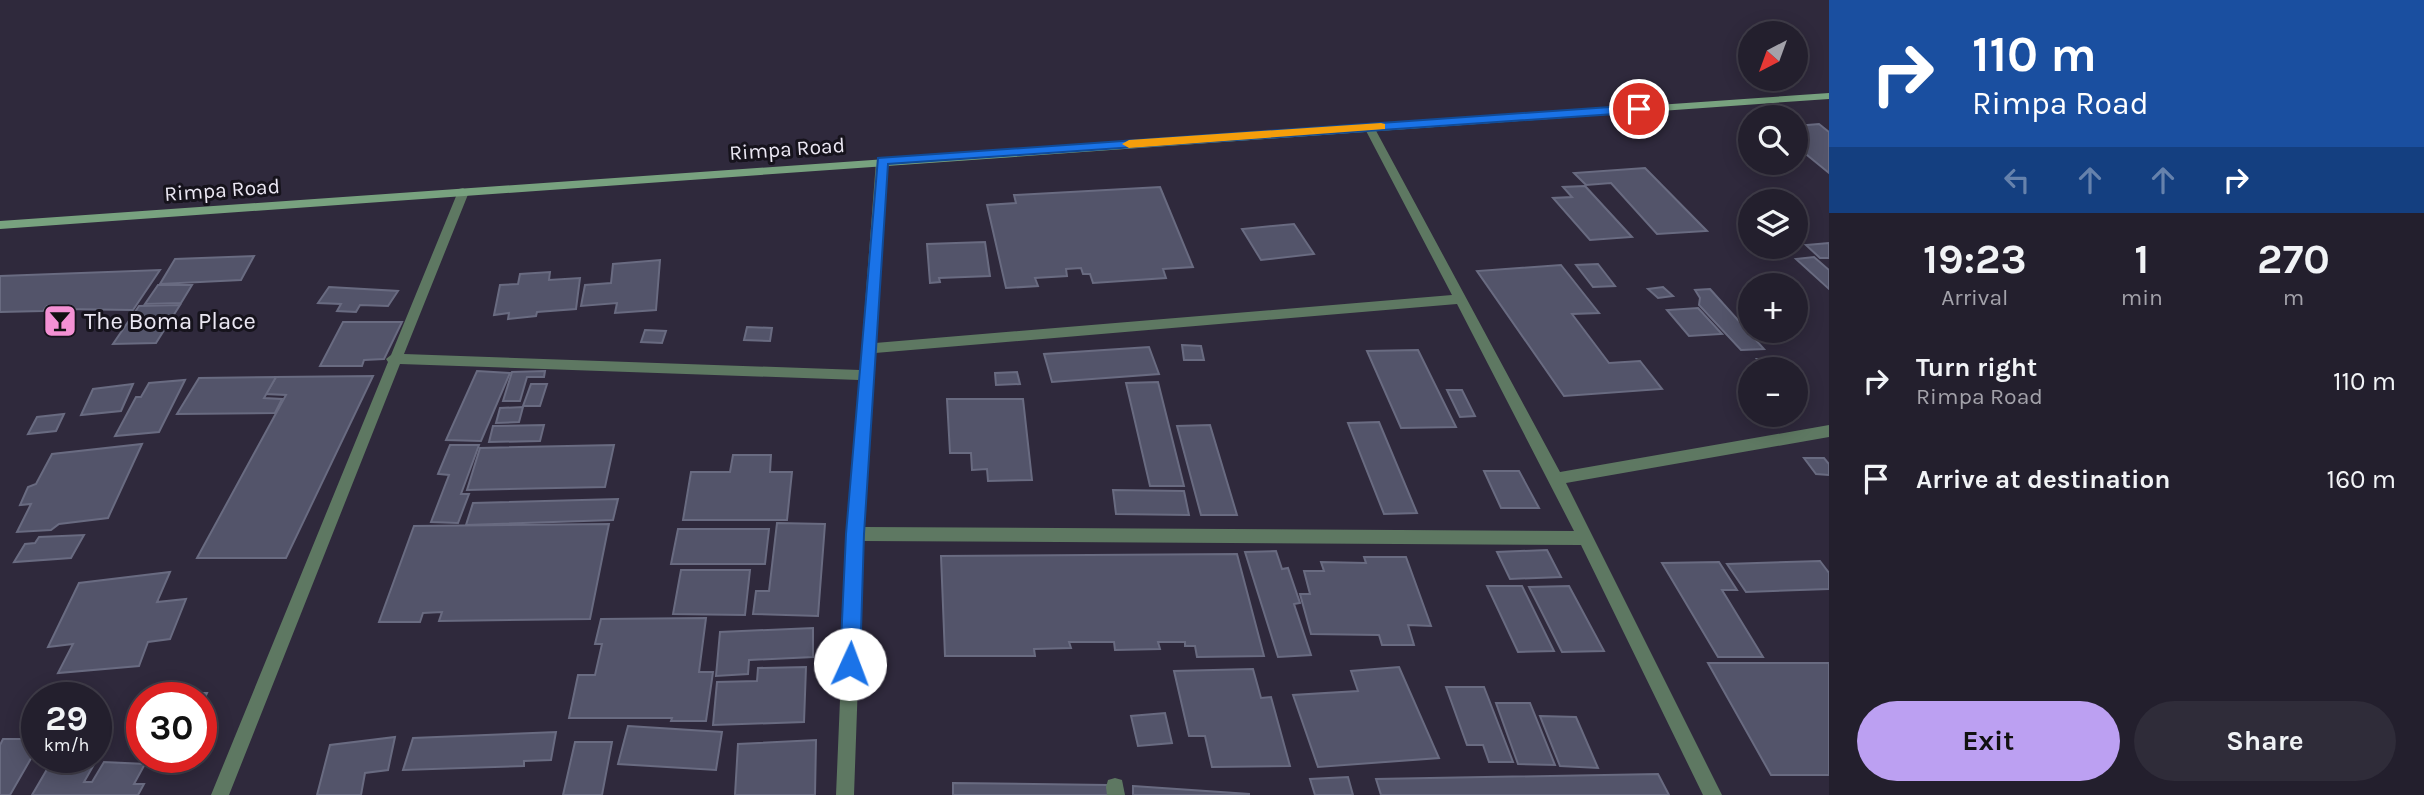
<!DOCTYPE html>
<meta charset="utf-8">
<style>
body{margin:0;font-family:Karla,sans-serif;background:#2f2c39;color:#f1f3f6;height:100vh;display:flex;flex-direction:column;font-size:26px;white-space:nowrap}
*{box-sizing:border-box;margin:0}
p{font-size:23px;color:#a3a2aa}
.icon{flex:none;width:38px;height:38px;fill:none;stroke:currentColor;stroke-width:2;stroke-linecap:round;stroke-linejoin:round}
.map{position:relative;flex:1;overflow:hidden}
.drawer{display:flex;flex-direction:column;background:#231f2d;width:595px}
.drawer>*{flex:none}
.top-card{background:#1a4fa0;color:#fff;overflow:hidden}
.needle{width:46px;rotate:221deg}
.tools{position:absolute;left:1738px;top:21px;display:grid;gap:14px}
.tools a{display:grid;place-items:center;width:70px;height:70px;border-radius:50%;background:#231f2d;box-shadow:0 4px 18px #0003,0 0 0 2px #403d49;font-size:35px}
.speed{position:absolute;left:21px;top:682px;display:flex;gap:14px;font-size:35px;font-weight:700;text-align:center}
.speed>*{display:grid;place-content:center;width:91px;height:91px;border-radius:50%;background:#231f2d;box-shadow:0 4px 18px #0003,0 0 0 2px #403d49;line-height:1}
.speed small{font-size:18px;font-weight:400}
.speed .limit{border:10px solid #d22;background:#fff;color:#111}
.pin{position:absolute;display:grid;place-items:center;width:60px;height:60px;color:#fff;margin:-30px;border:4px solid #fff;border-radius:50%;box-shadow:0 2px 7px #0007}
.me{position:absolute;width:77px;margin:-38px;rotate:2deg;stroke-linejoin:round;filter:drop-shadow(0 0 5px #0008)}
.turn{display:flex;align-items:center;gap:24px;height:147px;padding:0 28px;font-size:32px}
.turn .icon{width:91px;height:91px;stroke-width:2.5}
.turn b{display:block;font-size:49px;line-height:60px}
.lanes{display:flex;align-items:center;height:66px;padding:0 28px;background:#0003;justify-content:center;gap:35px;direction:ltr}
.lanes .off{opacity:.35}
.eta{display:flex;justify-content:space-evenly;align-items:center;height:119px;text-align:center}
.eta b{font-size:42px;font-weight:700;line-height:49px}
.action{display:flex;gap:14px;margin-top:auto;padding:14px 28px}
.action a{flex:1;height:80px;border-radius:42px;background:#bca0f2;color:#111;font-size:28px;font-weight:700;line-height:80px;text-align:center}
.action a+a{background:#2f2c39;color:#f1f3f6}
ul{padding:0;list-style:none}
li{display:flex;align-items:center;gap:21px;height:98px;padding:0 28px}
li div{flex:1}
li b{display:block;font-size:26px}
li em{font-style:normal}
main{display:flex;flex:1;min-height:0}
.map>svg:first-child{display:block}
.building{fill:#53546a;stroke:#696b81;stroke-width:2}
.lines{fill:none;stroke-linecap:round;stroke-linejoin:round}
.lane{fill:#5e7862;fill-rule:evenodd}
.street{fill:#5e7862;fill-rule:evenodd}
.secondary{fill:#78a27f;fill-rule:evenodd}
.route{fill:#1a73e8;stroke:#114b97;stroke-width:2}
.slow{fill:#f59e0b}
.labels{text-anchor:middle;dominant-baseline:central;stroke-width:6;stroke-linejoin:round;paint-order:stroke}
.far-street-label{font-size:21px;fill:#ebe7f3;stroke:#16131c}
.poi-label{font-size:24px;fill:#ebe7f3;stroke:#16131c;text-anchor:start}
</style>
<main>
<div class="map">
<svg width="1829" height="795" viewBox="0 0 1829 795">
<rect width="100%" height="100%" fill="#2f293c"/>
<g class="building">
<path d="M1819,124L1829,132V173L1796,146V126Z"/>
<path d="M1645,168L1707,231L1657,234L1611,183L1586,185L1574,173Z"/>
<path d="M1585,186L1632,237L1590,240L1553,198L1572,197L1563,187Z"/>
<path d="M1160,187L1193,267L1163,269L1166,278L1093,283L1090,274H1083L1081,268L1066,269L1067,276L1035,278L1038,286L1006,288L987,205L1016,203L1014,195Z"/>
<path d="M1294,224L1314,254L1261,260L1242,229Z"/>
<path d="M985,242L990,276L939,278L940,282L930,283L927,244Z"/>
<path d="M1829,243V258H1820L1806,245Z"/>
<path d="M254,256L241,280L160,284L175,259Z"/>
<path d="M1814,257L1829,270V289L1796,259Z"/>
<path d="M660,260L656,310L615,313L617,303L581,306L585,285L611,283L613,264Z"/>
<path d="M1598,264L1615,286L1593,287L1576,265Z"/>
<path d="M1561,265L1599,313L1572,314L1609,363L1640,361L1662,389L1564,396L1477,271Z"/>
<path d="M160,270L133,310L63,309L66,305L47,306L43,311L0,312V276Z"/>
<path d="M550,272L549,280L580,278L576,309L537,312L536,316L508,319L509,313L494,315L500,285L518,284L520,274Z"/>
<path d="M158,285H192L181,303L145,304Z"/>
<path d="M329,287L398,291L388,306L360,305L356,312L337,311L341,304L318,303Z"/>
<path d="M1663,287L1673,296L1658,298L1648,289Z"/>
<path d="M1710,289L1764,349L1741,350L1699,305L1700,298L1695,290Z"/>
<path d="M180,305L156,343L113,344L139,306Z"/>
<path d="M1698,308L1722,334L1689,336L1667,310Z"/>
<path d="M343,322H402L384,359L364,360L362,366H320Z"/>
<path d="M747,327L772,328L770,341L744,340Z"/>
<path d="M645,330L666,331L662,343L641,342Z"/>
<path d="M1182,345L1201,346L1204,360H1184Z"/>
<path d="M1149,347L1159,374L1052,382L1044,354Z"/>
<path d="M1418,350L1456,427L1401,428L1367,351Z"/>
<path d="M1757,359H1773L1781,369H1765Z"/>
<path d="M477,371L510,373L481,441L446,440Z"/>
<path d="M545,371L544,377H527L520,401H503L512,372Z"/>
<path d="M1017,372L1020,384L996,385L995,373Z"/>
<path d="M373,376L286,558H197L286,395L266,394L276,377Z"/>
<path d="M276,377L264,398L282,399L275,413L177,414L199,378Z"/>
<path d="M185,380L159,432L115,436L136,397H141L149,383Z"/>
<path d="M1158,382L1184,486H1150L1126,383Z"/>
<path d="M133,384L121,411L81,415L93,389Z"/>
<path d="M531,384H547L540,406H523Z"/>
<path d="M1447,390H1462L1475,416L1460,417Z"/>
<path d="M947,399H1023L1032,480L988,481L987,469L972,470L971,453H950Z"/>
<path d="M523,407L519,422L496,423L500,408Z"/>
<path d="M64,414L56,431L28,434L37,417Z"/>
<path d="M1379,422L1417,513L1384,514L1348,423Z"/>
<path d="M544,425L540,441L489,442L493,426Z"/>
<path d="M1210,425L1237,515H1201L1177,426Z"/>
<path d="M142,444L108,518L59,524L51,530L17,532L31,504L20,505L28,487L36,484L52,454Z"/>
<path d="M450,445H479L461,494H469L458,523L431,522L449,475L438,474Z"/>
<path d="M614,445L605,487L467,490L480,448Z"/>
<path d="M733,455H771L770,472H792L787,520H683L691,472H730Z"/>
<path d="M1804,458H1824L1829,464V475L1816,474Z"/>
<path d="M1484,471H1519L1539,508H1501Z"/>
<path d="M1113,490L1184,491L1189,515L1116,514Z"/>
<path d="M618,499L613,520L466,525L473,503Z"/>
<path d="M777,523L825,524L818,616L753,614L756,591H769Z"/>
<path d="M609,524L590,619L439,621L442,612L423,613L420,622H379L414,526Z"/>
<path d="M678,529H769L765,564H671Z"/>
<path d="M84,535L71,558L14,562L25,544L35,543L39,537Z"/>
<path d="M1547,550L1561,577L1510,579L1497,552Z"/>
<path d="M1276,551L1282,569L1288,568L1300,603L1294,604L1311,655L1278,657L1245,552Z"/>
<path d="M1237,554L1264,656L1197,657L1195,646H1185V642H1158L1160,649L1115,650L1114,642H1069L1071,648L1034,649L1035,656H945L941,556Z"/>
<path d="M1364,557H1406L1431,626L1408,625L1414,645H1382L1379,635L1311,634L1300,594H1310L1304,571H1324L1321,562L1366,563Z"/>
<path d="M1820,561L1829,573V589L1746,592L1727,564Z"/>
<path d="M1719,562L1737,590H1722L1763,657H1718L1662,563Z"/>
<path d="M681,570H750L745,615L673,614Z"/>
<path d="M170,572L157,602L186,599L170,639L148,642L139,666L58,673L73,644L48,647L79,583Z"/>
<path d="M1487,586H1522L1554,651L1518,652Z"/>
<path d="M1569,586L1604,651L1562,652L1529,587Z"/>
<path d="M706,618L699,672H713L706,721H671L672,718H569L578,675H595L602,644H595L601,619Z"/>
<path d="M813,628V657L749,660L748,674L716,676L720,632Z"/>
<path d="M1708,663H1829V775H1771Z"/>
<path d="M806,667L804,722L713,725L717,682L757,681L758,668Z"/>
<path d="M1399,667L1439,758L1318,767L1293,695L1358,691L1351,671Z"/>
<path d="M1253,669L1261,698L1271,697L1290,766L1212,767L1205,736H1189L1174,671Z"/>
<path d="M1446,687H1484L1513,762H1489L1483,745H1467Z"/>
<path d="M151,693H207L201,706V698H148Z"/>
<path d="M1496,703H1530L1555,765L1518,764Z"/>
<path d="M1165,713L1172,743L1138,746L1131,716Z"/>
<path d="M1540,716L1576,717L1598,768L1560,766Z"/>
<path d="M628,726L722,732L716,770L618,764Z"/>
<path d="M556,732L551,760L524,761V766L403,770L413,738Z"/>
<path d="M395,737L388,770L365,773L361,795H317L330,745Z"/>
<path d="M3,739H37V748L10,795H0V745Z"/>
<path d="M816,740L815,795H735L738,744Z"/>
<path d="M575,742H612L602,795H563Z"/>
<path d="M53,759L96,761L84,782H92L104,762L145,764L134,784H144L138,795H32Z"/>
<path d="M1658,774L1669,795H1381L1376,779Z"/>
<path d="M1348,777L1353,795H1315L1310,779Z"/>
<path d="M953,783L1107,785L1109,795H953Z"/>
<path d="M1133,786L1249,794V795H1133Z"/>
</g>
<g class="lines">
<path class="lane" d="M1115,778L1122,780L1125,795H1107L1106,787L1108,780Z"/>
<path class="street" d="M1369,124L1374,127L1560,472L1829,425V437L1566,483L1722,795H1703L1581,545L863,541L854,795H836L847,534L859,380L400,364L229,795H211L388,362L386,359L391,355L459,189L463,188L469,192L404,354L860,370L876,161L882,158L888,161L875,343L1452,295L1364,127ZM1457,304L1574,531L863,527L875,353Z"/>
<path class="secondary" d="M1829,93V99L0,229V221Z"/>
</g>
<path class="route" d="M1639,105L1644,107V112L888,164L864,534L860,664L857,671L850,673L843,671L840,664L846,534L878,158Z"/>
<path class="slow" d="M1381,123L1385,124V129L1129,148L1122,144L1129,140Z"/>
<defs>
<symbol id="bar-square" viewBox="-11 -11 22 22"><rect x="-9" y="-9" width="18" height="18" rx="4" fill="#f491d4" stroke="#16131c"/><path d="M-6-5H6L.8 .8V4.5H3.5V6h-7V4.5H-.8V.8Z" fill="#111"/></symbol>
</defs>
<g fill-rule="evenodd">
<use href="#bar-square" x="41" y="302" width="38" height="38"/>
</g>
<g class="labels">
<g class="far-street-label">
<text transform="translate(787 149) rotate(-4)">Rimpa Road</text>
<text transform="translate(222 190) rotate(-4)">Rimpa Road</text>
</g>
<g class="poi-label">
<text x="84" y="321">The Boma Place</text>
</g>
</g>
</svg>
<div class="tools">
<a><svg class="needle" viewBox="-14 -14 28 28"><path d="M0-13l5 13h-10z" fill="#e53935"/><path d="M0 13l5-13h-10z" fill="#a3a2aa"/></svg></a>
<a><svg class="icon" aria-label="search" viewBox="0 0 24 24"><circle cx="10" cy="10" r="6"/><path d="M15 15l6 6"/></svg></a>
<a><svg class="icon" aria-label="layers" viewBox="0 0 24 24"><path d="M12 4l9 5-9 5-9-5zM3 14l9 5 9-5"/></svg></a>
<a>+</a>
<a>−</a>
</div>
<div class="speed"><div>29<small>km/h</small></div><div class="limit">30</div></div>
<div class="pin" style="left:1639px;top:109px;background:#d93025"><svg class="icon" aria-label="arrive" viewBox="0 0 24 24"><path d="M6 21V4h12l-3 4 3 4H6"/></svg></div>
<svg class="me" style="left:850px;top:664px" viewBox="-20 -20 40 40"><circle r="19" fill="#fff"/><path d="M0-13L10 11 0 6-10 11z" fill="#1a73e8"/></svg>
</div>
<section class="drawer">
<div class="top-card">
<div class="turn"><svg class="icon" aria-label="right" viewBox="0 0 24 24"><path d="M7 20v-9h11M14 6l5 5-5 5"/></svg><div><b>110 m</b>Rimpa Road</div></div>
<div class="lanes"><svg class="icon off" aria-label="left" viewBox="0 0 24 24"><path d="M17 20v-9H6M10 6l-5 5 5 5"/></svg><svg class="icon off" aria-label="ahead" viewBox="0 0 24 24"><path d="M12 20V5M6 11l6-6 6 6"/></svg><svg class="icon off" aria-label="ahead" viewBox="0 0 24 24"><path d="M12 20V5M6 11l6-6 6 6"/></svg><svg class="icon" aria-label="right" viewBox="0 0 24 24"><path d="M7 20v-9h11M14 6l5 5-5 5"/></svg></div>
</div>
<div class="eta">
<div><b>19:23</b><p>Arrival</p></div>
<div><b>1</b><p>min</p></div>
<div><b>270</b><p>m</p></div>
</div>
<ul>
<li><svg class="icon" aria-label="right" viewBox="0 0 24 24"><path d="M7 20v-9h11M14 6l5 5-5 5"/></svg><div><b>Turn right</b><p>Rimpa Road</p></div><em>110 m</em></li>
<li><svg class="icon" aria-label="arrive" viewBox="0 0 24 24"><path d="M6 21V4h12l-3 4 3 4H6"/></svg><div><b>Arrive at destination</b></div><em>160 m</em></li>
</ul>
<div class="action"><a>Exit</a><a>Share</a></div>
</section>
</main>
